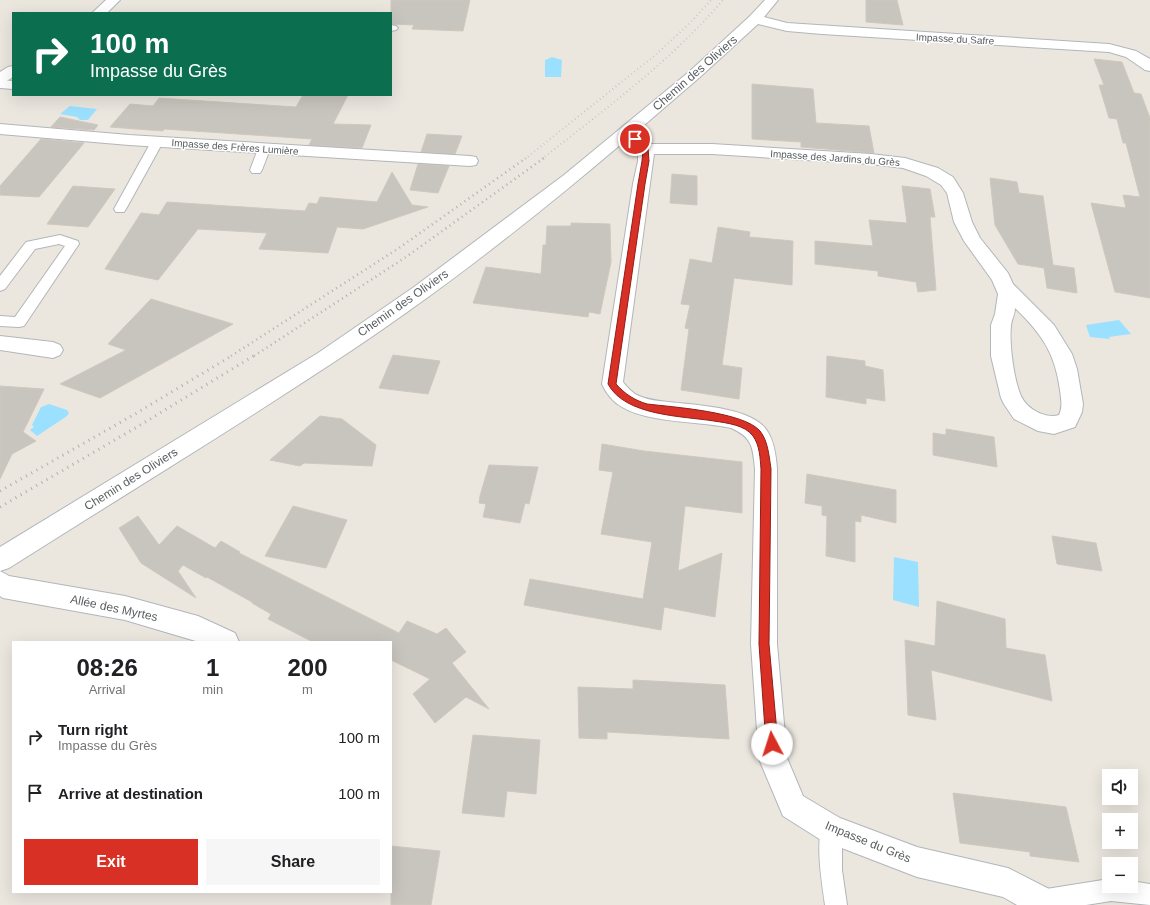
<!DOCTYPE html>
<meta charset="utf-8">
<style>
body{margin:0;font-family:Helvetica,sans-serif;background:#f6f6f6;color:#202124;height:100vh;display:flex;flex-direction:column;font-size:15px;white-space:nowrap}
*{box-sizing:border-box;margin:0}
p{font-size:13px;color:#757577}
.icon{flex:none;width:22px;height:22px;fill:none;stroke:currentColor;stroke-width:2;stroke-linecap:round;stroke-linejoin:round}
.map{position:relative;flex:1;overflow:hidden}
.details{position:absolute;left:12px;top:641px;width:380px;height:252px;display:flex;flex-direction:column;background:#fff;border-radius:0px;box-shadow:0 4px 16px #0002}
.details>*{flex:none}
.banner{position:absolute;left:12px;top:12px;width:380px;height:84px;border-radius:0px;box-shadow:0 4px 16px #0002;background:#0b6e4f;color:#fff;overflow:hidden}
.buttons{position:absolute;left:1102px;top:769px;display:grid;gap:8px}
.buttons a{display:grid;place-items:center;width:36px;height:36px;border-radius:0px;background:#fff;box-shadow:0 4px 16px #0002;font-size:20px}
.pin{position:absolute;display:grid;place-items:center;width:34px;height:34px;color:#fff;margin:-17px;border:2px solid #fff;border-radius:50%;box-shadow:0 1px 4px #0007}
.me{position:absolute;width:44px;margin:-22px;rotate:355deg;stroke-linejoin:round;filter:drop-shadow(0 0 3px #0008)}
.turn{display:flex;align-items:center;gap:14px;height:84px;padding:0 12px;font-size:18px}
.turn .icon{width:52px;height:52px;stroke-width:2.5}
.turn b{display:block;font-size:28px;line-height:34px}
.eta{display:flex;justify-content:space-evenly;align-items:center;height:68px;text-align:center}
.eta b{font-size:24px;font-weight:600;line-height:28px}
.button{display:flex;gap:8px;margin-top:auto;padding:8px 12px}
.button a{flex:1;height:46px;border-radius:0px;background:#d93025;color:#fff;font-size:16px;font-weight:600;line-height:46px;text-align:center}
.button a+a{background:#f6f6f6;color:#202124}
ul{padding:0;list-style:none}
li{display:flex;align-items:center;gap:12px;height:56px;padding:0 12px}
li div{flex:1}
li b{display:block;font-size:15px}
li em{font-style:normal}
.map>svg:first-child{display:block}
.water{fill:#9be1ff}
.building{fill:#c8c4be;stroke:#d0c8bd}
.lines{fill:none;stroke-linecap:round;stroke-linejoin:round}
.lane-casing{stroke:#b2b6ba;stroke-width:2}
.street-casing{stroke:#b2b6ba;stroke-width:2}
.secondary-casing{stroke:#b1b6ba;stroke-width:2}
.lane{fill:#fff;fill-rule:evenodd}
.street{fill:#fff;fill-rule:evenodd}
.secondary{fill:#fff;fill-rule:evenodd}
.rail-far2{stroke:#afb0b0;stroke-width:2;stroke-dasharray:0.5 3.5;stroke-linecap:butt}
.rail-far1{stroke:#afb0b0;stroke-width:2.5;stroke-dasharray:1 4;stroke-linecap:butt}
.rail{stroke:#afb0b0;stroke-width:3;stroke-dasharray:1 5;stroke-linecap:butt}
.route{fill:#d93025;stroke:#8d1f18}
.labels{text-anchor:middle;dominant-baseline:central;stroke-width:3;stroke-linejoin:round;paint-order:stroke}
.far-street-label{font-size:10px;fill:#585d60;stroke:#fff}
.street-label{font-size:12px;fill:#585d60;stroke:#fff}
</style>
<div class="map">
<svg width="1150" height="905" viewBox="0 0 1150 905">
<rect width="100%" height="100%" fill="#ebe7df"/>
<g class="water">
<path d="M552,57L562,60L561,77H545V60Z"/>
<path d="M70,106L97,109L88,120H80L77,117L60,114Z"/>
<path d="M1119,320L1131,334L1109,337L1110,339L1090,337L1086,325Z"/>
<path d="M49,404L67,410L69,413L67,416L37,436L30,430L34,427L32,425L41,407Z"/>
<path d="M894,557L918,562L919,607L893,600Z"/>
</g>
<g class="building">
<path d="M391,0H470L463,31L412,29L414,25L391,24Z"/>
<path d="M866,0H897L903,25L866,22Z"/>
<path d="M1094,59L1122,62L1134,93L1141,94L1150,118V298L1115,292L1091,203L1126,208L1123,195L1140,197L1126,143H1123L1117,119L1109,118L1099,85H1104Z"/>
<path d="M752,84L813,89L816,123L869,126L874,153L801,147V142L752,139Z"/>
<path d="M303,95H348L333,124L371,125L362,148L309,145L312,139L164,129L163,131L110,127L130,104L153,106L159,98L296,107Z"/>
<path d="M60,117L98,125L94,130L51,127Z"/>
<path d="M427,134L462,136L455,154L421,152Z"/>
<path d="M41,139L84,143L39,197L0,195V186Z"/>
<path d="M418,164L449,166L438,193L410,190Z"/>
<path d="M392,172L412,205L428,207L363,229L337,227L328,253L259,249L267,233L198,229L158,280L105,269L141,213L159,215L167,202L305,211L309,203L317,204L320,197L377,202Z"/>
<path d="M672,174L697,176V205L670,203Z"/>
<path d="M990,178L1017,182L1019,193L1043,196L1053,265L1074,268L1077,293L1047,288L1044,268L1018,264L995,225Z"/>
<path d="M73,186L115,189L88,227L47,224Z"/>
<path d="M902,186L930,189L935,217H930L936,290L918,292L916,282L878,276V271L815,264V241L873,246L869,220L907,223Z"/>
<path d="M571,223L610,224L611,262L600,314L589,312L588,317L473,303L486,267L541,274L543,245H546L547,226H571Z"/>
<path d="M718,227L750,232L749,237L793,241L792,285L734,278L722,365L742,368L739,399L681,390L689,329L685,328L690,305L681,304L690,259L712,263Z"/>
<path d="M151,299L233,324L100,398L60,384L126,350L108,344Z"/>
<path d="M393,355L440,361L428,394L379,388Z"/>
<path d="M827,356L865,361V366L883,370L885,401L866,398V404L826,397Z"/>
<path d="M0,386L44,389L23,432L36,441L12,454L0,479Z"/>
<path d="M320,416L342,419L376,445L372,466L304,463L300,466L270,460Z"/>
<path d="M946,429L994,437L997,467L933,455V433L946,435Z"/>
<path d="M602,444L644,451L742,462V513L685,506L678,571L722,553L715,617L664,607L661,630L524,605L530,579L643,599L652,542L601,534L613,472L599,470Z"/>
<path d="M489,465L538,467L529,504L525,503L520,523L483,517L486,504L479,503L480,496Z"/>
<path d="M807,474L896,490V523L861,515V522L855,521V562L826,556L827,516L822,515V506L805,503Z"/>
<path d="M293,506L347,520L326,568L265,556Z"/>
<path d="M138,516L159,545L177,526L215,548L221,541L240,552L239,553L399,633L407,621L437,634L446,628L466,652L452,663L489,709L466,697L435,723L413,694L430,679L391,660V642H313L268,619L271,614L252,603V602L207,577L206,578L183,565L178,571L196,598L141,563L119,528Z"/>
<path d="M1052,536L1096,543L1102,571L1057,564Z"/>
<path d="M937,601L1005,619L1006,648L1045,655L1052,701L931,670L936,720L908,715L905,640L935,646Z"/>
<path d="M633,680L725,685L729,739L607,732V739L579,738L578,687L633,689Z"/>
<path d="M473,735L540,740L536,794L507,791L504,817L462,813Z"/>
<path d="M953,793L1066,807L1079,862L1030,856V852L960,843Z"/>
<path d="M391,846L440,851L431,905H391Z"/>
</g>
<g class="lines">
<defs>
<g id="lane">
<path d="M391,25L396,26L398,28L396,30L391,31Z"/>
<path d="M157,139L161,140L163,142L126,209L124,212H116L114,209L151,142L153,140Z"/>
<path d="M264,145L268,147L270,149L262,170L260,173H252L250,170L258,149L260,147Z"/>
<path d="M60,235L78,241L79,244L24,326L19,327L0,326V316L15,317L65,246L59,244L35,249L5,289L0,291V276L26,242Z"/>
<path d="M831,819L839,822L842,830V870L847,905H825C822,882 815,844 823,822Z"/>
<path d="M1109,879V886H1131V881L1150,884V905L1111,901L1086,905H1030L1029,901L1032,893L1040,890Z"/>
</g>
<g id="street">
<path d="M765,0H778L764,17L787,23L1109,44L1136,51L1150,59V71L1145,70L1126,57L1109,52L822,34L787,31L758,24L700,77L635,133L650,144H712L871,154L905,158L938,168L953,177L963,193L972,222L980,238L1008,273L1013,284L1054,325L1072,354L1077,369L1083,404L1082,412L1075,427L1054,434L1038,431L1014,419L1004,404L1001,398L991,356V325L995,314L998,294L992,280L964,241L954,222L947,193L941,185L926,176L903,168L871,164L712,154H654L623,382C627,387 632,393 639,396C648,400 659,401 669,402C694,405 748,407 765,428C774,439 776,455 777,469V644L787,758L803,796L840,818L917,847L1008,868L1051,890L1055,894L1060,905H1017L1003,897L917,877L821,840L783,816L759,759L751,644L755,469C753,447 752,437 731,428C699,421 648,423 622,407C613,402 606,393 602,384L633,184L638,161V150L626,140C532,220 434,297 331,364C225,434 116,500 9,568L0,571V547L318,353L414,287L564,175L690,71L750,16ZM1015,308C1042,334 1055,353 1060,390C1061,399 1063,406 1059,415C1045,419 1027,409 1021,396C1014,380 1009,344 1011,326C1011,320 1015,315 1015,308Z"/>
<path d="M0,80L13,81V89L0,88Z"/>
<path d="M0,124L129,135L470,156L476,157L478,161L476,165L470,166L129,145L0,134Z"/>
<path d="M0,336L53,342L60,345L63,350L60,355L53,358L0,350Z"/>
<path d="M0,571L9,576L125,596L198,616L235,633L239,642H199L125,620L3,598L0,596Z"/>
</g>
<g id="secondary">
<path d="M106,0H120L107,13H92Z"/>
<path d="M13,66V77L5,82L0,83V72L8,67Z"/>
</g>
</defs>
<use href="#lane" class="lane-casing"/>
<use href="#street" class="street-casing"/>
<use href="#secondary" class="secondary-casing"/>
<use href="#lane" class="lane"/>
<use href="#street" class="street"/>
<use href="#secondary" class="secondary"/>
<g class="rail-far2">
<path d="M525,159L653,57L689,24L711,0"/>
<path d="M542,159C605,109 671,61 723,0"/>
</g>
<g class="rail-far1">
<path d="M231,356L399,248L526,158"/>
<path d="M254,356L406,257L544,158"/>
</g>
<g class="rail">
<path d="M0,491L135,414L233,355"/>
<path d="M0,507L137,427L255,355"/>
</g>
</g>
<path class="route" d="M633,138H638L648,148L649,161L645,184L616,384C625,394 634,400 647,404C673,407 744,412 760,431C768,441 769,456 771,469L769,644L778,744L776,749L772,750L768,749L766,744L759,644L761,469C760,458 760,446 753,436C745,425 727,423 714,421C682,416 625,416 608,384L638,184L642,161L643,149L633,140Z"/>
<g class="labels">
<g class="far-street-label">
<text transform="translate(955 39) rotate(3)">Impasse du Safre</text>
<text transform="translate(235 147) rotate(4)">Impasse des Frères Lumière</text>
<text transform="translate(835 158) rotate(4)">Impasse des Jardins du Grès</text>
</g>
<g class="street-label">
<text transform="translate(695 73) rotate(-41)">Chemin des Oliviers</text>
<text transform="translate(403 303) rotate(-35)">Chemin des Oliviers</text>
<text transform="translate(131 479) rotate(-32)">Chemin des Oliviers</text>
<text transform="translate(114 608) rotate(12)">Allée des Myrtes</text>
<text transform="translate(868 842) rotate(22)">Impasse du Grès</text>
</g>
</g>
</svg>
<div class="buttons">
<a><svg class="icon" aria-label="sound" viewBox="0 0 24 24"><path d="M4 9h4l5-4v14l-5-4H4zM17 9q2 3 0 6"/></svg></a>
<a>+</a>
<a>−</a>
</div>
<div class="pin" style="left:635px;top:139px;background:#d93025"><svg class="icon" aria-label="arrive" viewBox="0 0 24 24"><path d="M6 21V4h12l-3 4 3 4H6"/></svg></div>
<svg class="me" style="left:772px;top:744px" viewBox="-20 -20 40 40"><circle r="19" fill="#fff"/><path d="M0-13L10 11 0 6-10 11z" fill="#d93025"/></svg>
<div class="banner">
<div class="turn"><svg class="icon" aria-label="right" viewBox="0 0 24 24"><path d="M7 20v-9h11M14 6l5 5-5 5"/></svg><div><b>100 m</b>Impasse du Grès</div></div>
</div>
<section class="details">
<div class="eta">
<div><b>08:26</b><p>Arrival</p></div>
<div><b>1</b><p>min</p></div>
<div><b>200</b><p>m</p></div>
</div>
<ul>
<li><svg class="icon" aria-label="right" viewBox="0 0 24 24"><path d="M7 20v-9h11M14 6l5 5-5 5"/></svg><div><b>Turn right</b><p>Impasse du Grès</p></div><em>100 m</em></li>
<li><svg class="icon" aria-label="arrive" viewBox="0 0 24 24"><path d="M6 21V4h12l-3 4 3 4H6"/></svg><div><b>Arrive at destination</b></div><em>100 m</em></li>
</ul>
<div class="button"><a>Exit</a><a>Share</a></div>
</section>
</div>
